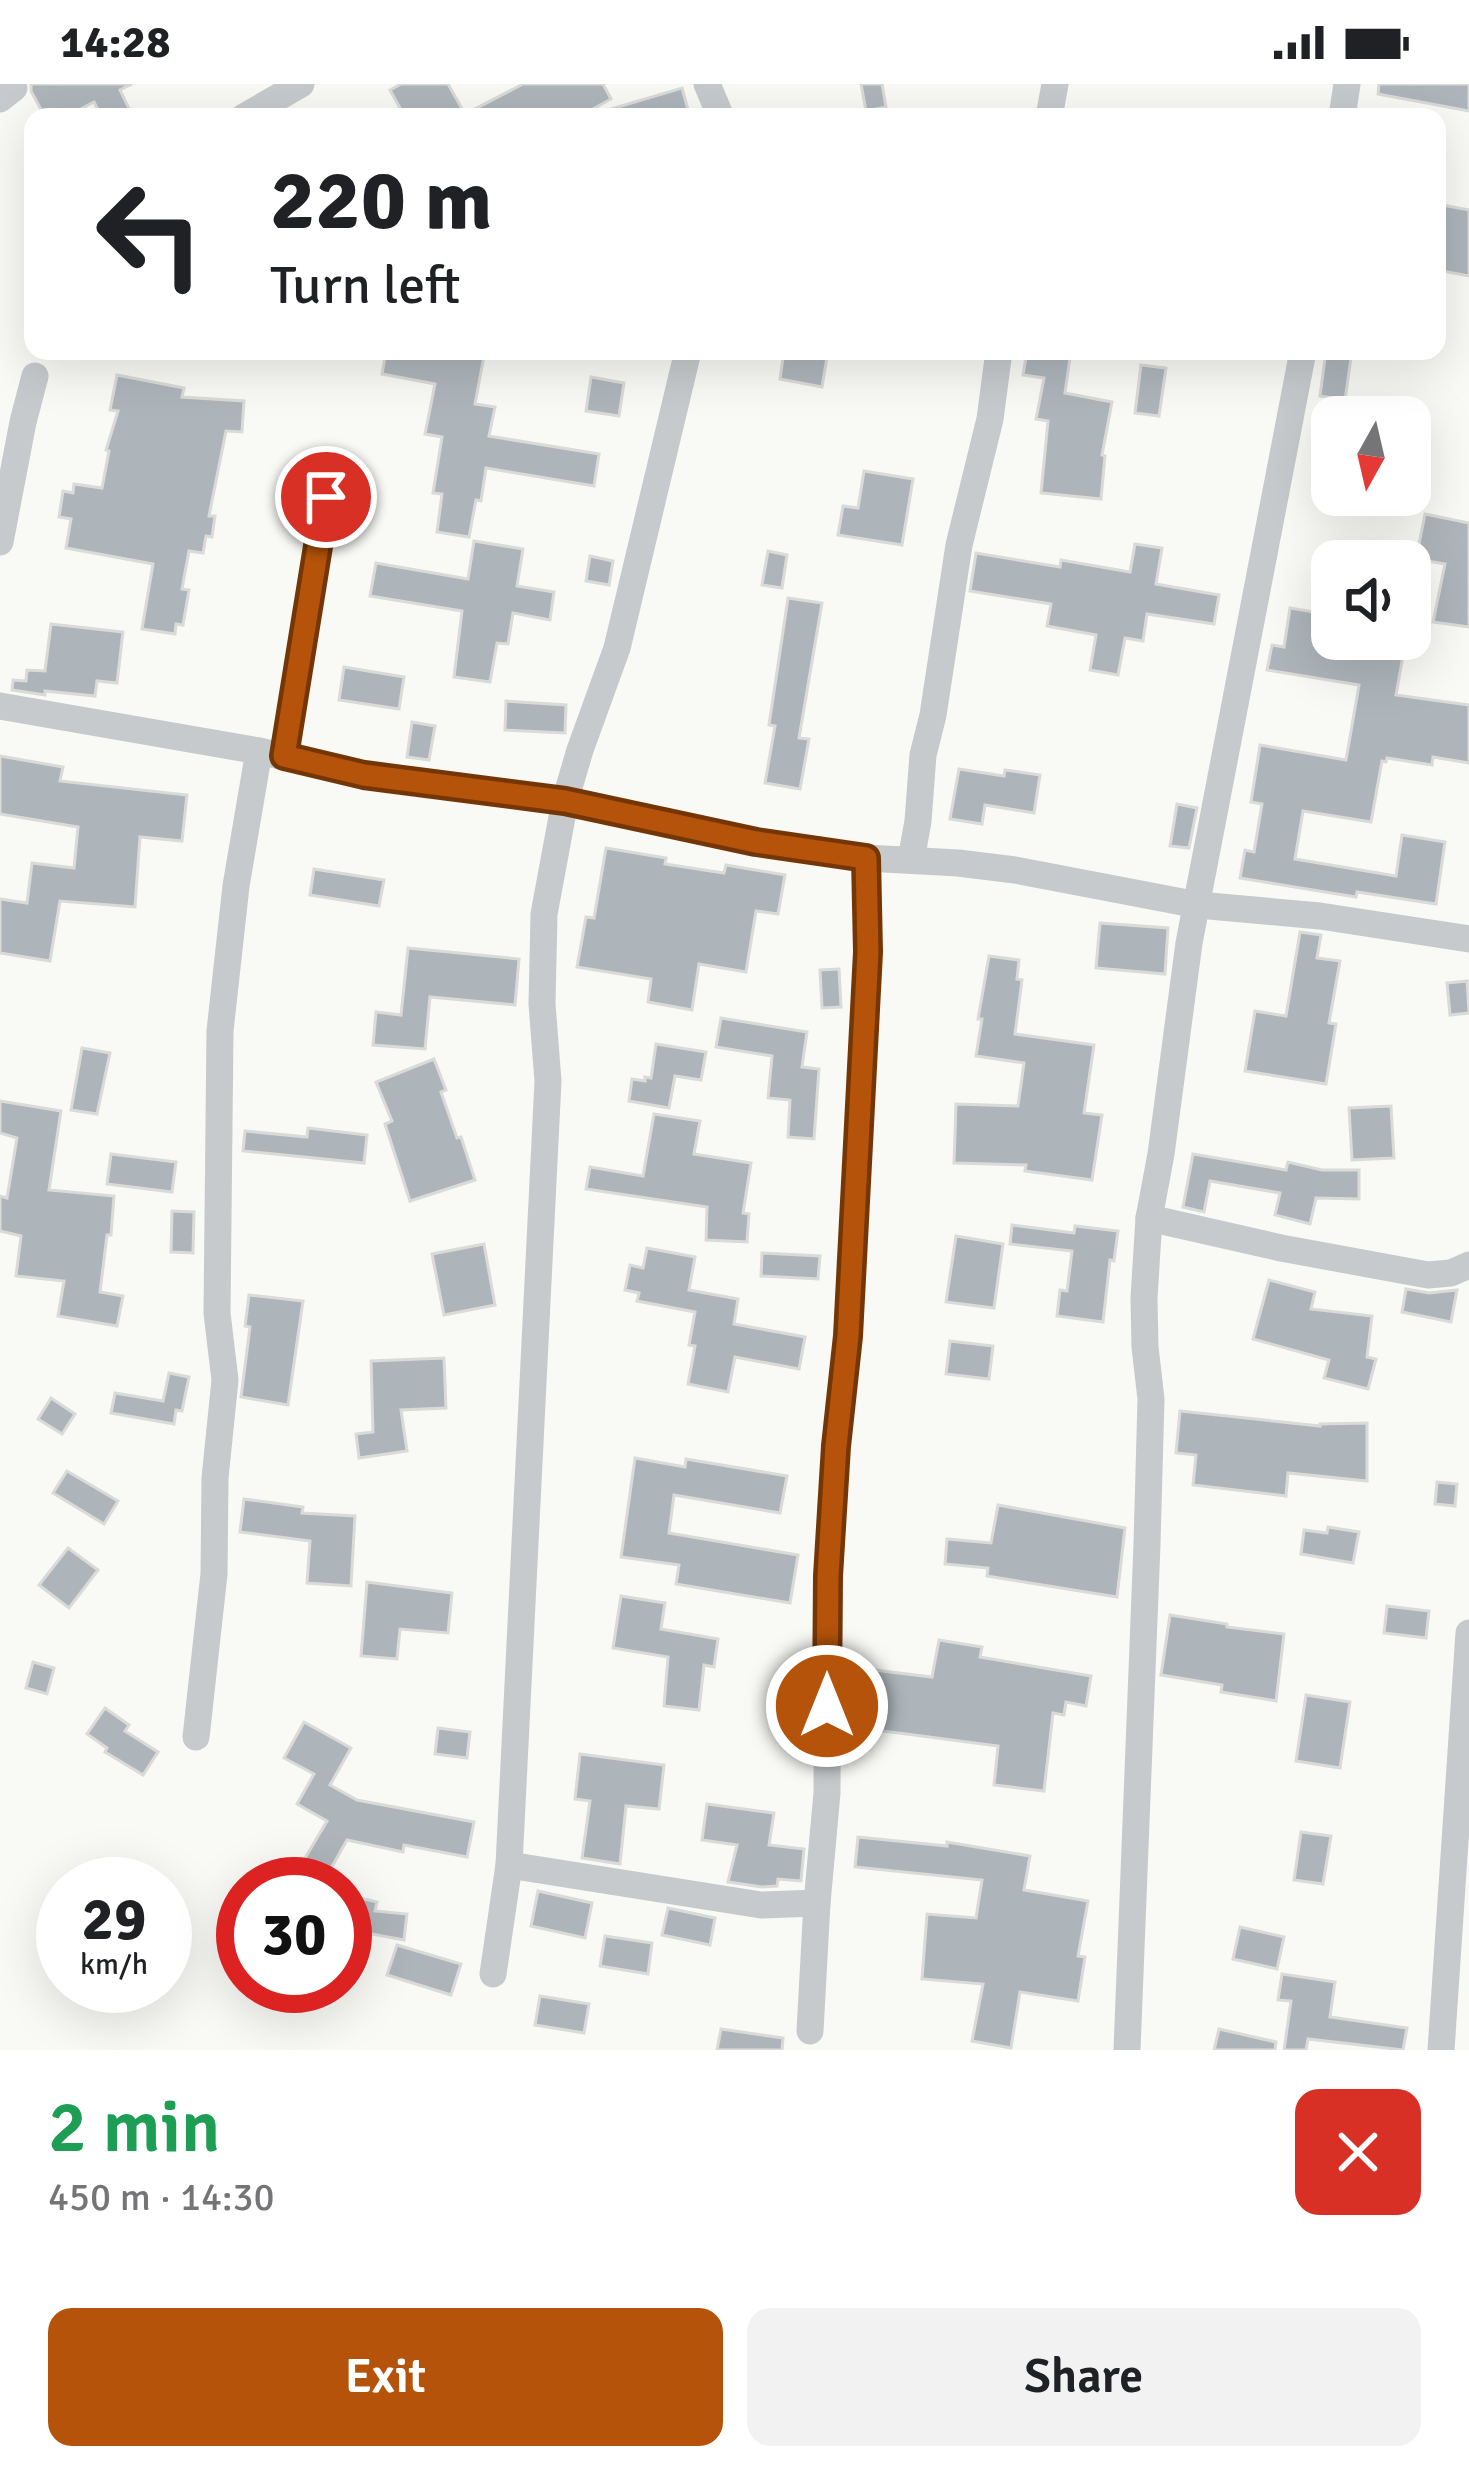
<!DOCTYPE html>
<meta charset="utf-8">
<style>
body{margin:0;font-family:Signika,sans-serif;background:#f2f2f2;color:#202124;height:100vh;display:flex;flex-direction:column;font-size:45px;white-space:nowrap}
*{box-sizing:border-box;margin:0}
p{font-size:39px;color:#757577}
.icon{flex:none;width:66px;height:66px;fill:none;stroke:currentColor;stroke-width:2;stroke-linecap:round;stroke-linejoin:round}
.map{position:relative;height:1966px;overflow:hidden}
.panel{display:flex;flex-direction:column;background:#fff;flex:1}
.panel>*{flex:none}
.hud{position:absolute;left:24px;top:24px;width:1422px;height:252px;border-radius:24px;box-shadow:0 12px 48px #0002;background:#fff;color:#202124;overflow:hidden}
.needle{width:78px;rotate:188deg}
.controls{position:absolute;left:1311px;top:312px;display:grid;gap:24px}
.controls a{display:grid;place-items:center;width:120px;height:120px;border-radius:24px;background:#fff;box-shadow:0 12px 48px #0002;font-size:60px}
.speed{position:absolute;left:36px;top:1773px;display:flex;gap:24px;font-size:60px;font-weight:700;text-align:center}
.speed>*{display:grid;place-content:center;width:156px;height:156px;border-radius:50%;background:#fff;box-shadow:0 12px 48px #0002;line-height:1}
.speed small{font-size:30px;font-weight:400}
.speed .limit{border:18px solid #d22;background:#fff;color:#111}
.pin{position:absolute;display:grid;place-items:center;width:102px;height:102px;color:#fff;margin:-51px;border:6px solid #fff;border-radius:50%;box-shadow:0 3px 12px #0007}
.me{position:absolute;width:132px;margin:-66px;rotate:0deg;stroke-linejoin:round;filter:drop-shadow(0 0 9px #0008)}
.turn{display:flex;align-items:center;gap:42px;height:252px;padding:0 48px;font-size:54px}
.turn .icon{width:156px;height:156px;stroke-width:2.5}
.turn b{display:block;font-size:84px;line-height:102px}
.round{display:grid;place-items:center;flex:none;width:126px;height:126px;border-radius:24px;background:#f2f2f2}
.headline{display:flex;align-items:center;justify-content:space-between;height:204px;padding:0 48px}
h1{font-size:72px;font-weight:600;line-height:90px;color:#1e9e55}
.cta{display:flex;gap:24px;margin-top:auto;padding:24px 48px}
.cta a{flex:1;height:138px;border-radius:24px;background:#b45309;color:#fff;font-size:48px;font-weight:600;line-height:138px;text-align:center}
.cta a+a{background:#f2f2f2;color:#202124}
.status{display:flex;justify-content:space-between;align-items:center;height:84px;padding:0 60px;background:#fff;direction:ltr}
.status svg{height:33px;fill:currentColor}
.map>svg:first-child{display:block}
.building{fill:#adb5bb;stroke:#dadbd8;stroke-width:3}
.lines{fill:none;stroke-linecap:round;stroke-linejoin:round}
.minor{stroke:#c6cacd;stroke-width:27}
.route-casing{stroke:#753606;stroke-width:30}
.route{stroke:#b45309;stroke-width:21}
</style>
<div class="status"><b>14:28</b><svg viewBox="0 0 49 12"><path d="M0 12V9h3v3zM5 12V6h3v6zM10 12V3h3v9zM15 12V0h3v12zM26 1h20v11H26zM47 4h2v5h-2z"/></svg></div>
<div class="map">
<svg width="1469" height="1966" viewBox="0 0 1469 1966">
<rect width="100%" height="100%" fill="#f9f9f6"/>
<g class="building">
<path d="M31,0H132L120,6L133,33H102L94,18L65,33H45L31,7Z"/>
<path d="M401,0H448L465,30L523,0H603L611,15L578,33H405L390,6Z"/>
<path d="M861,0H882L886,23L866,27Z"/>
<path d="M1379,0H1469V27L1378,10Z"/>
<path d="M682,4L690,33H602L601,28Z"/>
<path d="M1437,120L1469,126V192L1437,186Z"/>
<path d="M386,267H485L475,320L495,323L489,352L599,370L594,402L486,384L481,417L476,416L469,453L437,448L442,410L433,409L442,353L425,350L435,300L382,290Z"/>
<path d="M784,267H828L822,303L780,295Z"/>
<path d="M1027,267H1071L1065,309L1112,318L1102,371L1105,372L1101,415L1041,409L1048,337L1036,335L1044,294L1023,291Z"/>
<path d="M1326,267H1352L1345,316L1320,312Z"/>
<path d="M1141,281L1166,284L1159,332L1135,329Z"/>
<path d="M117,291L184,304L182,313L244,317L242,348L226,347L209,432H215L212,453L206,452L203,469L189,467L182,505L189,506L183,541L176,540L175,550L142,545L153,480L66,464L71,435L59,433L63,407L73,409L74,400L102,404L109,367L106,366L118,327L110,326Z"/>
<path d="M591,293L624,299L619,332L586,327Z"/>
<path d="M864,387L913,395L902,461L838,451L843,422L858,424Z"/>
<path d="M1425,430L1469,439V543L1433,538L1445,480L1416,475Z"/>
<path d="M474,457L523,465L517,502L554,508L550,536L513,529L508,560L497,559L490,598L454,593L462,527L370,512L376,479L468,495Z"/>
<path d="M1135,460L1162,464L1156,500L1219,511L1214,540L1147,530L1143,557L1125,554L1118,591L1090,586L1096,551L1047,542L1051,520L970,507L976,469L1060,483L1061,476L1130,488Z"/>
<path d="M768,467L787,471L782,504L762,501Z"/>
<path d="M590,472L613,477L609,501L586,497Z"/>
<path d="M788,514L822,519L799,654L809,655L800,705L765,699L775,642L769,641Z"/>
<path d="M1290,524L1332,531V555H1406L1396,611L1469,621V679L1433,673L1432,681L1387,674L1386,678L1382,677L1371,738L1303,727L1295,775L1396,792L1402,751L1445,758L1436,820L1357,808L1356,813L1240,794L1245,766L1254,768L1262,720L1251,718L1260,661L1346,676L1359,601L1267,586L1272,561L1284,563Z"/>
<path d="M51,540L123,548L117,599L97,597L95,612L45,607V611L12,606L13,596L26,597L27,586L45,587Z"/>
<path d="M344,583L404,593L399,625L339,616Z"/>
<path d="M506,617L566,621L565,649L505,646Z"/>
<path d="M412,638L435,642L429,676L407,673Z"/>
<path d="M0,672L63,683L60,697L187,711L182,757L140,753L135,823L60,817L50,877L0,869V815L27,819L32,779L74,784L78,743L0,730Z"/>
<path d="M959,685L1004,692L1005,686L1040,691L1034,729L985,721L982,740L950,735Z"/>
<path d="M1177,720L1197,724L1189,764L1170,762Z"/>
<path d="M606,764L666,774L665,780L724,789L726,781L785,791L778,830L756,827L746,888L699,880L692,926L648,918L651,895L577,883L586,833L594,834Z"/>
<path d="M314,785L384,796L379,822L310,811Z"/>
<path d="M1100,839L1168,844L1165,890L1096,884Z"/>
<path d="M1300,848L1321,851L1317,874L1340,877L1329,939L1336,940L1326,1000L1245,987L1255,927L1286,932Z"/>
<path d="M408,864L519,875L515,921L430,913L425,965L373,961L376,928L401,931Z"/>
<path d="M989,872L1019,876L1017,895L1022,896L1015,950L1094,961L1084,1029L1102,1031L1092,1096L1025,1087L1026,1081L954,1079L956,1020L1018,1022L1024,979L976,972L982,935H978Z"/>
<path d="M839,885L841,923L822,924L820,886Z"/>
<path d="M1467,897L1469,929L1450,931L1447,899Z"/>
<path d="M721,934L807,948L802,983L819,985L814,1055L788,1053L790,1016L768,1014L772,972L716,963Z"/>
<path d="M656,960L706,968L701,996L675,992L669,1024L629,1017L632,995L645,997V993L651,994Z"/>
<path d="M82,964L110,969L97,1030L71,1026Z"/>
<path d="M434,975L446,1006L441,1008L457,1054L461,1053L475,1096L410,1117L385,1040L392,1037L376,998Z"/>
<path d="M0,1017L61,1027L49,1106L114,1112L111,1151H107L100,1208L123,1212L117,1242L58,1232L64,1197L16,1192L21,1152L0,1147V1112L7,1114L17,1054L0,1049Z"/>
<path d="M1391,1022L1394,1074L1352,1076L1349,1024Z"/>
<path d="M654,1030L700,1037L694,1070L751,1079L743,1129L749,1130L747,1158L706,1156L707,1123L586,1105L590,1083L643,1092Z"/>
<path d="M308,1044L367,1051L364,1079L243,1067L245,1047L307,1053Z"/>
<path d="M111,1070L176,1078L172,1108L107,1100Z"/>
<path d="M1193,1070L1286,1086L1288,1078L1322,1086H1359V1115L1316,1114L1310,1140L1275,1131L1280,1109L1210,1097L1204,1128L1183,1123Z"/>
<path d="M172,1127L194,1128L193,1169L171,1168Z"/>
<path d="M1012,1141L1074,1149L1075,1142L1118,1147L1114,1177L1110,1176L1103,1238L1057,1232L1060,1206L1067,1207L1072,1167L1010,1160Z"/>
<path d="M956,1152L1003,1160L994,1224L946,1218Z"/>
<path d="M484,1160L495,1221L444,1231L432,1170Z"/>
<path d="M647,1164L695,1173L689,1206L738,1215L734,1240L805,1253L799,1285L735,1273L728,1308L688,1300L695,1262L689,1261L695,1228L637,1217L639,1209L625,1206L630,1181L643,1184Z"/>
<path d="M762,1169L820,1172L818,1195L761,1192Z"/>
<path d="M1269,1196L1315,1208L1311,1225L1372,1232L1367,1273L1376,1275L1368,1305L1324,1294L1329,1276L1253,1255Z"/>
<path d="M1406,1205L1429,1209L1457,1206L1451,1238L1402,1228Z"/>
<path d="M249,1211L303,1217L288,1321L241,1313L250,1243L245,1242Z"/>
<path d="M950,1257L993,1262L989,1295L946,1290Z"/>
<path d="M444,1274L446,1324L401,1326L407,1367L359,1374L356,1350L373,1348L371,1277Z"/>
<path d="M169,1289L189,1293L182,1327L176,1326L174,1340L111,1329L115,1309L163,1317Z"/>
<path d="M51,1314L75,1330L62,1350L38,1335Z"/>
<path d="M1180,1327L1320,1342V1340L1367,1339V1397L1288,1389L1286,1412L1193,1401L1196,1371L1176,1369Z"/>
<path d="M635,1374L685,1383L686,1375L787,1392L780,1429L674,1411L669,1449L798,1471L790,1519L676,1500L679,1481L621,1473Z"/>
<path d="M67,1387L118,1417L104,1440L53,1409Z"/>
<path d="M1437,1398L1457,1400L1455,1422L1435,1420Z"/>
<path d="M244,1415L303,1423L302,1429L355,1432L351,1502L307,1499L310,1457L240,1448Z"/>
<path d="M998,1421L1125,1444L1117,1513L987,1492L988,1484L945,1480L947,1455L991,1459Z"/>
<path d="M1328,1443L1359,1448L1353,1479L1301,1470L1304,1446L1327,1449Z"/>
<path d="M68,1464L98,1486L69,1524L39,1501Z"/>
<path d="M367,1498L452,1509L448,1549L400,1545L397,1575L361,1572Z"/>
<path d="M621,1512L665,1519L661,1545L718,1555L714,1583L704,1581L699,1626L664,1622L668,1573L613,1564Z"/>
<path d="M1387,1522L1429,1527L1426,1554L1384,1549Z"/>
<path d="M1170,1531L1227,1540V1543L1284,1550L1276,1617L1221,1608L1222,1601L1161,1591Z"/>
<path d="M939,1556L982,1563L980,1573L1091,1592L1086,1622L1066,1618L1064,1631L1053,1629L1044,1707L994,1701L998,1662L860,1644L864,1613L871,1614L874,1586L932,1593Z"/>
<path d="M33,1578L54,1584L47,1610L26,1604Z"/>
<path d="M1306,1611L1350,1618L1340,1684L1296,1677Z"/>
<path d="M105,1624L129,1641L125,1647L158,1668L143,1691L105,1668L107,1664L87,1650Z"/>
<path d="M304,1638L351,1664L330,1701L357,1716L474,1738L467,1773L404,1761L403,1768L347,1756L325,1795L301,1781L327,1737L297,1720L314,1690L284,1674Z"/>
<path d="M438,1644L470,1648L467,1674L435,1670Z"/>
<path d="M580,1670L664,1681L659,1725L626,1722L620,1780L582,1774L590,1717L575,1715Z"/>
<path d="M707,1720L774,1729L769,1761L804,1765L801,1797L778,1795L777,1802L762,1803L728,1798L737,1761L702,1756Z"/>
<path d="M1301,1748L1331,1752L1323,1800L1294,1796Z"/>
<path d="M858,1753L947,1762V1758L1030,1772L1024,1806L1088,1817L1078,1872L1085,1873L1078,1917L1020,1908L1011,1964L972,1957L983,1900L922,1895L927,1830L976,1834L982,1796L855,1783Z"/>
<path d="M538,1807L592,1819L585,1854L531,1842Z"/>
<path d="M345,1810L377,1818L375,1827L407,1830L404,1856L345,1845Z"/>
<path d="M668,1824L715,1834L710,1861L662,1851Z"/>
<path d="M1240,1843L1284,1853L1277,1885L1233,1875Z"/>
<path d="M605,1852L652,1859L648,1890L600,1882Z"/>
<path d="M397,1861L461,1880L451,1911L387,1891Z"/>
<path d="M1282,1890L1335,1898L1330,1933L1407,1944L1403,1966L1308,1955L1306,1966H1284L1291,1917L1278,1916Z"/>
<path d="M540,1912L589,1920L584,1949L535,1941Z"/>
<path d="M721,1945L783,1954L782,1966H717Z"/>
<path d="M1219,1945L1276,1958L1275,1966H1214Z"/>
</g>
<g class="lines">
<g class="minor">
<path d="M707,0L721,33"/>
<path d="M0,15L14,4L12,0"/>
<path d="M244,33L301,0"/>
<path d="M1049,33L1055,0"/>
<path d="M1342,33L1347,0"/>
<path d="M0,458L23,338L35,292"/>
<path d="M0,622L259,667L364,691L565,717L756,758L866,774L958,779L1015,786L1198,821L1320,832L1469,855"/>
<path d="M284,672L325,413"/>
<path d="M911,776L918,737L923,671L933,631L959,461L990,335L999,267"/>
<path d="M1149,1134L1281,1164L1428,1191L1451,1189L1469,1181"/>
<path d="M196,1653L214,1490L215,1394L225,1296L217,1229L220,947L236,802L259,667"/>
<path d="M509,1781L761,1821L817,1819"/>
<path d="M493,1890L509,1781L548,997L542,920L544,830L565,717L580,666L617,564L688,267"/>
<path d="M810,1947L817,1819L827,1709L828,1492L836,1362L848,1252L868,868L866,774"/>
<path d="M1127,1966L1147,1460L1151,1315L1145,1263L1144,1214L1149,1134L1161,1070L1189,859L1303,267"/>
<path d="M1441,1966L1469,1549"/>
</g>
</g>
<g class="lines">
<defs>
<path id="route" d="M326,413L284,672L364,691L565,717L756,758L866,774L868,868L848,1252L836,1362L828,1492L827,1622"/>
</defs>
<use href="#route" class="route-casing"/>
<use href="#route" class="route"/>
</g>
</svg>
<div class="controls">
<a><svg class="needle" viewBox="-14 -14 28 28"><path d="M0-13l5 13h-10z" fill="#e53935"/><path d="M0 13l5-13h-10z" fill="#757577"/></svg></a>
<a><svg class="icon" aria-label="sound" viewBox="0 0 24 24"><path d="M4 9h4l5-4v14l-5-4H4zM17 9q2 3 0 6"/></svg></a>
</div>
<div class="speed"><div>29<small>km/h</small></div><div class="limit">30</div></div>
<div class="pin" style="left:326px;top:413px;background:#d93025"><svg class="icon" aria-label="arrive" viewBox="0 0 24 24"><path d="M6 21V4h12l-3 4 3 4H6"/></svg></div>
<svg class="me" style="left:827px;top:1622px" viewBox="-20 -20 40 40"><circle r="17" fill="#b45309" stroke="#fff" stroke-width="3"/><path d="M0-11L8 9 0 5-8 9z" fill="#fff"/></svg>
<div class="hud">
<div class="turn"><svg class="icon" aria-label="left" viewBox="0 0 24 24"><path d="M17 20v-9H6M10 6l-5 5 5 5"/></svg><div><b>220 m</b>Turn left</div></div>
</div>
</div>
<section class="panel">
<div class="headline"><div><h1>2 min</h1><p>450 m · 14:30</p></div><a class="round" style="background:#d93025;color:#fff"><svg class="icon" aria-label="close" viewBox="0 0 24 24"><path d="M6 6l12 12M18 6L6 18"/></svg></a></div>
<div class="cta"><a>Exit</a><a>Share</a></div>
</section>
